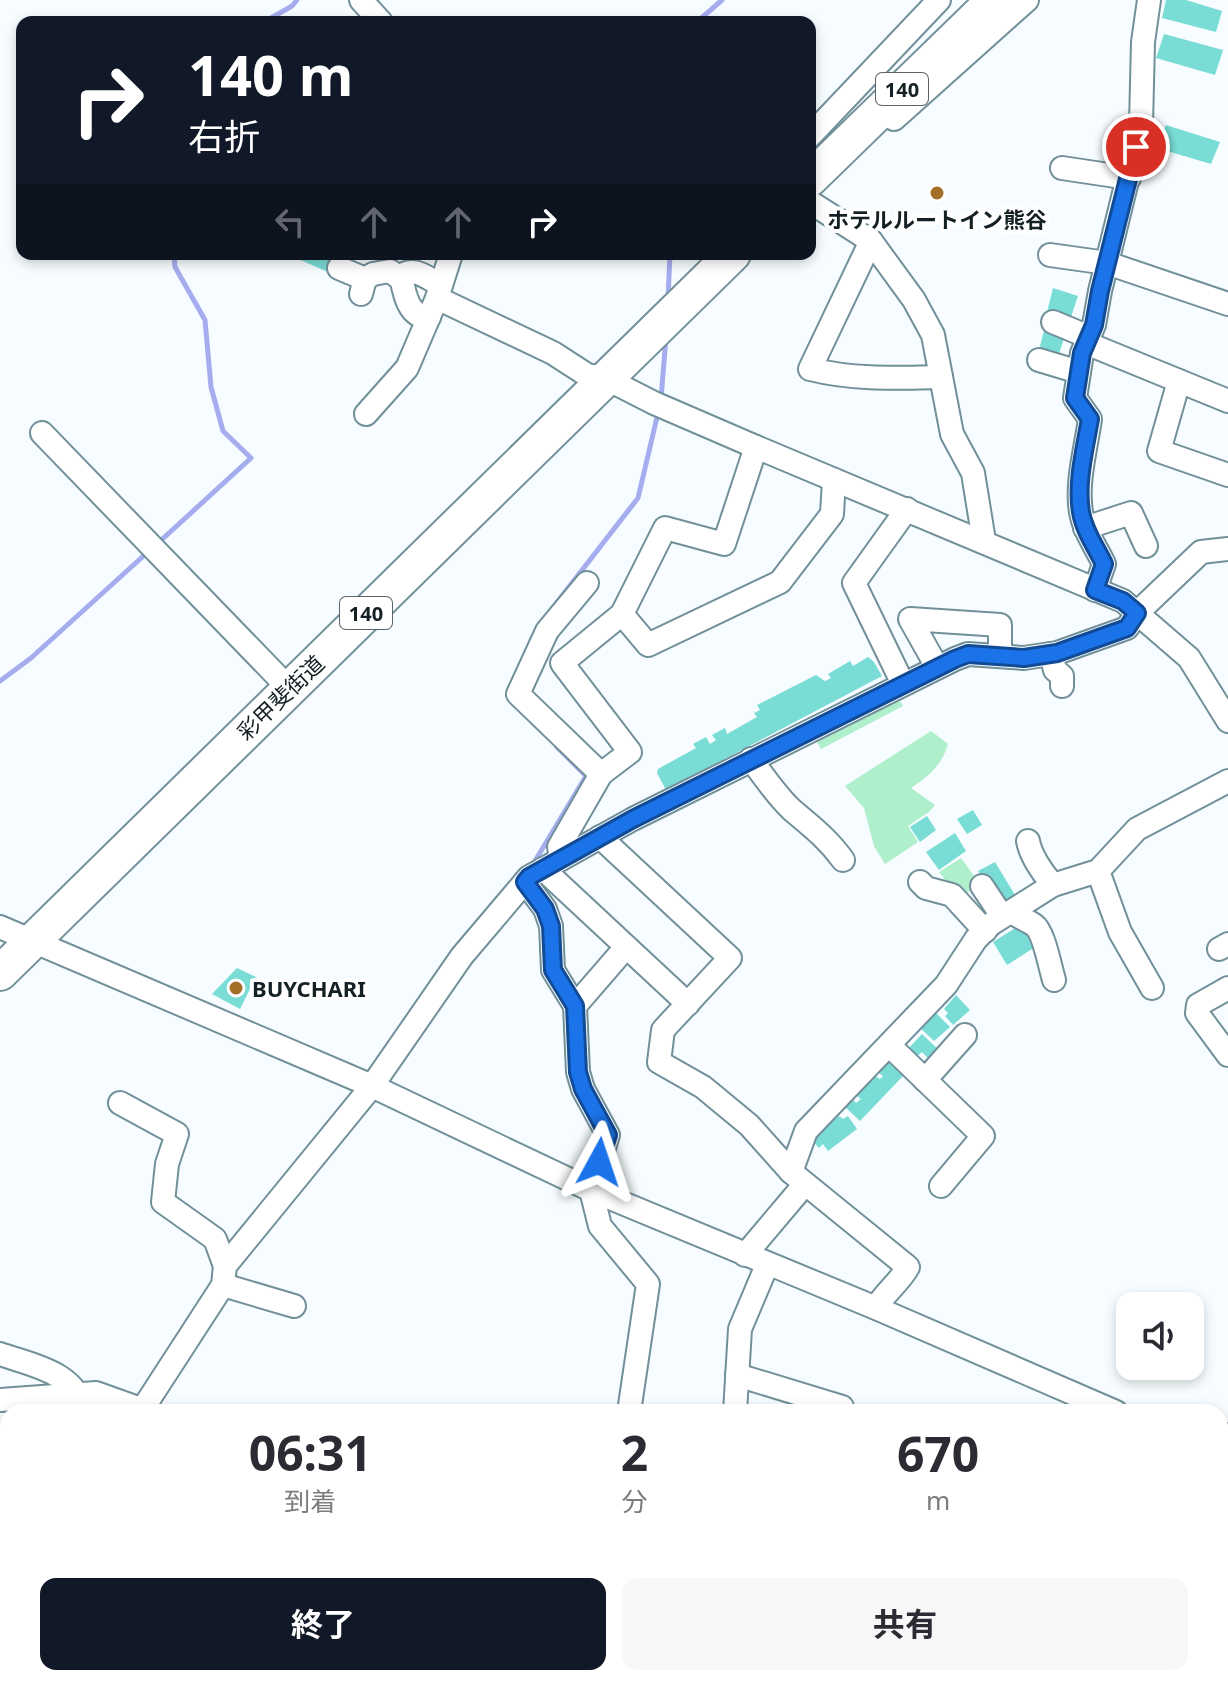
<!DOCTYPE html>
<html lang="ja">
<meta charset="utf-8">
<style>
body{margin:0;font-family:"Noto Sans","Noto Sans JP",sans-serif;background:#f7f7f7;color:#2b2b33;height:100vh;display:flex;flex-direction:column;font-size:30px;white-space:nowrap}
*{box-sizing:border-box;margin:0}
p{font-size:26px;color:#7c7c81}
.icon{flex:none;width:44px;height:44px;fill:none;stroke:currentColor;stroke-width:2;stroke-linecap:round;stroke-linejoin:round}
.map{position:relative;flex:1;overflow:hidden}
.side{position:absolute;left:0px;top:1404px;width:1228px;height:282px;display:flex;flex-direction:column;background:#fff;border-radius:24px 24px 0 0;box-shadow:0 4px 12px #0003}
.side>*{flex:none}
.hud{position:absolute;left:16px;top:16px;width:800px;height:244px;border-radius:16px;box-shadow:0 4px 12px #0003;background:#111827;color:#fff;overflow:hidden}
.tools{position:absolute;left:1116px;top:1292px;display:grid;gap:16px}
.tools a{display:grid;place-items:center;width:88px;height:88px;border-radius:16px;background:#fff;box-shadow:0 4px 12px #0003;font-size:40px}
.pin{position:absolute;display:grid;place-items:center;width:68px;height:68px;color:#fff;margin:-34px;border:4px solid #fff;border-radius:50%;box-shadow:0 2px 8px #0007}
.me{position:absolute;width:88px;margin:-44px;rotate:5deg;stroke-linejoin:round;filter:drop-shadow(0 0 6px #0008)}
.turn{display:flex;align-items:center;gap:28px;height:168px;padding:0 40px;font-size:36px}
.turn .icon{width:104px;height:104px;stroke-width:2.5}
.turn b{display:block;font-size:56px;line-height:68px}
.lanes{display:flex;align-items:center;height:76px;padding:0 40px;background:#0003;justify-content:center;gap:40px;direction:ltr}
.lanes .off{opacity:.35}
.eta{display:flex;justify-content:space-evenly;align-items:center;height:136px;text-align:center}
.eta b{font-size:48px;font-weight:700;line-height:56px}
.cta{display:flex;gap:16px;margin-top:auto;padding:16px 40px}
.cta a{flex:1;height:92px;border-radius:16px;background:#111827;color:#fff;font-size:32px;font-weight:700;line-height:92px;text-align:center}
.cta a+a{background:#f7f7f7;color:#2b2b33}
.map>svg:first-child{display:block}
.green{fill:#afefcc}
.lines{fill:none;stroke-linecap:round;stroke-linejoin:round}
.stream{stroke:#a5adef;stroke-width:5}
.building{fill:#79ddd6}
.minor-casing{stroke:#72909a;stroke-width:26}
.highway-casing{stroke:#72909a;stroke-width:38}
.minor{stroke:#fff;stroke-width:22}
.highway{stroke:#fff;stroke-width:34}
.rail{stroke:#8c9599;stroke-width:5;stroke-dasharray:4 8;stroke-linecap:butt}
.route-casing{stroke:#114b97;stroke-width:20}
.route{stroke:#1a73e8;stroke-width:14}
.poi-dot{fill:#a36f27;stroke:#fff;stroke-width:3}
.labels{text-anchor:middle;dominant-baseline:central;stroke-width:8;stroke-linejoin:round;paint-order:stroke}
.shield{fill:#fff;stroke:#5a6366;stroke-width:2}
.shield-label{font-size:20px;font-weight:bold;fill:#142024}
.poi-label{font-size:22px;font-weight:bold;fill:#142024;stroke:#fff}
.street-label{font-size:22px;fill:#142024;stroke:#fff}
</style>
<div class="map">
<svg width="1228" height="1685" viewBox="0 0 1228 1685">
<rect width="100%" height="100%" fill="#f6fcff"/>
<g class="green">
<path d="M900,701L903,706L821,749L816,740L800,743Z"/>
<path d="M931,731L948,744C942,765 929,776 911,788L935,805L929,812L908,826L918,842L885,864L874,846L864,808L845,786Z"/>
<path d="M961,858L980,884L962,896L951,888L939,872Z"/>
</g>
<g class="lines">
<g class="stream">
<path d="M264,22L292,6L297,0"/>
<path d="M697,22L722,0"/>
<path d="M668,299L670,254"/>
<path d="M661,399L666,337"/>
<path d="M157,544L251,458L223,431L211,387L205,320L175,267L174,254"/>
<path d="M541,623L638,498L658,413"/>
<path d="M0,681L31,658L150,550"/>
<path d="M532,866L586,776L557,747"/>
</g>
</g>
<g class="building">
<path d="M1166,0H1186L1222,11L1216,32L1162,18Z"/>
<path d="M1164,34L1223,50L1215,75L1156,58Z"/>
<path d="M1166,125L1220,142L1211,164L1157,148Z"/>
<path d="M287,254H340L330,273Z"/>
<path d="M1053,288L1078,296L1069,323L1046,316Z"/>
<path d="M1046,323L1067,329L1057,360L1038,354Z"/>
<path d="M868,657L874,662L882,676L666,790L657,773L658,769L696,748L693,744L706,737L710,744L716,740L712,735L725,728L727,734L757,717L754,713L760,710L757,705L816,675L825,681L831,678L828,674L850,661L853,666Z"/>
<path d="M973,810L982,825L967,834L957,819Z"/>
<path d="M927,816L936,830L920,842L910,827Z"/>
<path d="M955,833L966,851L939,870L926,852Z"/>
<path d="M995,862L1015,895L1001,907L978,871Z"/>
<path d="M1020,925L1034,930L1035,944L1032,949L1007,965L993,942Z"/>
<path d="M237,968L256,977L240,1009L212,994Z"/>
<path d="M956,995L970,1010L953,1025L945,1016L948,1013L944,1009Z"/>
<path d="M932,1009L950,1027L934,1041L916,1024Z"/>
<path d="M922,1034L942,1053L932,1062L922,1052L916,1057L907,1050Z"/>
<path d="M886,1060L903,1076L860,1121L844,1106L852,1098L856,1103L861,1099L856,1095L874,1075L880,1079L883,1076L876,1071Z"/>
<path d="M839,1116L843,1119L848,1116L857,1129L828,1151L823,1144L819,1148L811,1139Z"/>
<path d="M274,1678H303L302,1685H273Z"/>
</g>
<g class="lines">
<defs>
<g id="minor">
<path d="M361,0L381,22"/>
<path d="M894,119L1027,0"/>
<path d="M810,136L939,0"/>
<path d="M1062,168L1129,178"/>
<path d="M810,202L871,241L914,300L933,335L952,434L973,473L984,541"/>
<path d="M871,241L810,369C854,380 896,378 941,377"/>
<path d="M451,254L437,298L553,353L587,375L605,378L654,403L756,447L1123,601L1189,658L1228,721"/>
<path d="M1050,255L1107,263L1228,304"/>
<path d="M339,268L365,279"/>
<path d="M361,294L365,279L373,274L390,271L401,279"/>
<path d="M429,317C408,318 404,292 401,276C414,265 428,279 441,285"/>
<path d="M1053,322L1089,337"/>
<path d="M1086,343L1228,401"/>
<path d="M1039,360L1079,372"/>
<path d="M1179,381L1159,451L1228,475"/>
<path d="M366,414L407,368L437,298"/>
<path d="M42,433L279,678"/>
<path d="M1085,528L1131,513L1146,546"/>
<path d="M587,583L547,631L518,694L601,774"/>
<path d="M1095,590L1104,564C1096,547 1084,531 1081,512C1076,483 1086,448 1090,419L1075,398L1082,353L1094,325L1100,291L1141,124L1143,42L1149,0"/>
<path d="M622,614L648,645L780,582L832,514L834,480"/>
<path d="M1051,654L1055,670L1062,676V686"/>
<path d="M937,667L910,619L1000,625V656"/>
<path d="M903,684L854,583L907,509"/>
<path d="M751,759C764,777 776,795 792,810C811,826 828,839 843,860"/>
<path d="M600,837L730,958L663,1030L659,1062L703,1087L749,1125L791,1172"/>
<path d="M1028,841C1031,857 1042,872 1053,885"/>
<path d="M561,859L559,847L601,774L630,752L562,663L622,614L665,528L724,544L756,447"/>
<path d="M543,869L688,1004"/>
<path d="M1098,871L1120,932L1152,988"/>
<path d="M525,882L545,909L551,926L553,970L575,1006L626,947"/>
<path d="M920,882L926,888L952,895L985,931"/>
<path d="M982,886L1002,916"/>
<path d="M1012,911C1018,918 1026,919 1034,925C1044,932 1050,967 1054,980"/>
<path d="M0,927L372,1086L591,1190L876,1308L1116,1412"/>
<path d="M1219,949L1228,944"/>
<path d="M1228,988L1198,1005L1197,1013L1228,1055"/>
<path d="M575,1006L578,1072L583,1089L608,1135L591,1190L600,1226L648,1284L629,1412"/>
<path d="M890,1046L983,1136L941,1186"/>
<path d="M925,1080L965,1035"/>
<path d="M120,1103L177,1134L167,1164L163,1202L215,1239L225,1266"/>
<path d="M745,1255L805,1184"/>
<path d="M223,1285L294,1306"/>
<path d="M876,1308C885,1292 899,1283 908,1267L791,1172L806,1131L946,985L976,939L991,924L1053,885L1098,871L1137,829L1228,781"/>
<path d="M0,1354C31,1365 78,1372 83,1412"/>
<path d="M737,1375L842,1407"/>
<path d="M0,1400L96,1393L149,1412"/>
<path d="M142,1410L223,1285L225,1266L372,1086L462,956L529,877L633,819L955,659L968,654L1024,658L1057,653L1127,628L1137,613L1201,552L1228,549"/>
<path d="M735,1412L740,1329L767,1265"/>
<path d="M1220,1441L1228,1435"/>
<path d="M0,1470H8"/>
<path d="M0,1521H8"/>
<path d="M1220,1523L1228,1499"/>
<path d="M0,1568L8,1558"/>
<path d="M1220,1602L1228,1576"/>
<path d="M521,1678L527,1685"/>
<path d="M896,1678L901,1685"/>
<path d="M92,1685L95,1678"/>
<path d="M137,1685L139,1678"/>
<path d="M317,1685L319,1678"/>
<path d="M452,1685L453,1678"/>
<path d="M590,1685L591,1678"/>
<path d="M972,1685L975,1678"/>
<path d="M1194,1685L1197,1678"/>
</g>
<g id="highway">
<path d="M810,179L994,0"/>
<path d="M0,973L733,254"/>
</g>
</defs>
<use href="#minor" class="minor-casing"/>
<use href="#highway" class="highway-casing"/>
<use href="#minor" class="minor"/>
<use href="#highway" class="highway"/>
<g class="rail">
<path d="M0,1495L8,1494"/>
<path d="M1220,1509L1228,1510"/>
<path d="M1220,1522H1228"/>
</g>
</g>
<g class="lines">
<defs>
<path id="route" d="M599,1162L608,1135L583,1089L578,1072L575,1006L553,970L551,926L545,909L525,882L529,877L633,819L955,659L968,654L1024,658L1057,653L1127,628L1137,613L1123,601L1095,590L1104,564C1096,547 1084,531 1081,512C1076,483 1085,448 1090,419L1075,398L1082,353L1094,325L1100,291L1136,147"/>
</defs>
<use href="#route" class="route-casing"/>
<use href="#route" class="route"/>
</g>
<g class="poi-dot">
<circle cx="937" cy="193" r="8"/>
<circle cx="236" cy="988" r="8"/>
</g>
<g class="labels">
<g class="shield">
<rect x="876" y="73" width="52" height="32" rx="6"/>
<rect x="340" y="597" width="52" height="32" rx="6"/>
</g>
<g class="shield-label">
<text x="902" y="89">140</text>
<text x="366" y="613">140</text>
</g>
<g class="poi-label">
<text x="937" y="219">ホテルルートイン熊谷</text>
<text x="252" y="988" text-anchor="start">BUYCHARI</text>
</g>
<g class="street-label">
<text transform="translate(280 697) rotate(-44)">彩甲斐街道</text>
</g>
</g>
</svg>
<div class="tools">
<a><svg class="icon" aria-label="sound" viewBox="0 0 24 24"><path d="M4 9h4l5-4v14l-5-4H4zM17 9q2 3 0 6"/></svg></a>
</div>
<div class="pin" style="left:1136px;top:147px;background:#d93025"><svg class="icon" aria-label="arrive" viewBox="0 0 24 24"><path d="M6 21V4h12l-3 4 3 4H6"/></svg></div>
<svg class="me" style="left:599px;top:1162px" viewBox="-20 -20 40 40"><path d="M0-17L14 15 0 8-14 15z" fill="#1a73e8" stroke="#fff" stroke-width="4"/></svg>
<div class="hud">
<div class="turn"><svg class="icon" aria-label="right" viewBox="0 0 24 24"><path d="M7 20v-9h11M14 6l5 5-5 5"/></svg><div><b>140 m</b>右折</div></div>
<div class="lanes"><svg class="icon off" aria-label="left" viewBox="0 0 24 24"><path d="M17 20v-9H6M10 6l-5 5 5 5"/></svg><svg class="icon off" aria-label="ahead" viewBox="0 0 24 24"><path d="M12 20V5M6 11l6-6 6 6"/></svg><svg class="icon off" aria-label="ahead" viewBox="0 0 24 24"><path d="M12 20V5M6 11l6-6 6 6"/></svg><svg class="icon" aria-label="right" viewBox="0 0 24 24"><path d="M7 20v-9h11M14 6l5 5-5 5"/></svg></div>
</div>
<section class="side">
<div class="eta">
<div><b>06:31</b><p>到着</p></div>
<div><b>2</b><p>分</p></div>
<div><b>670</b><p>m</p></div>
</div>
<div class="cta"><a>終了</a><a>共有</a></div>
</section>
</div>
